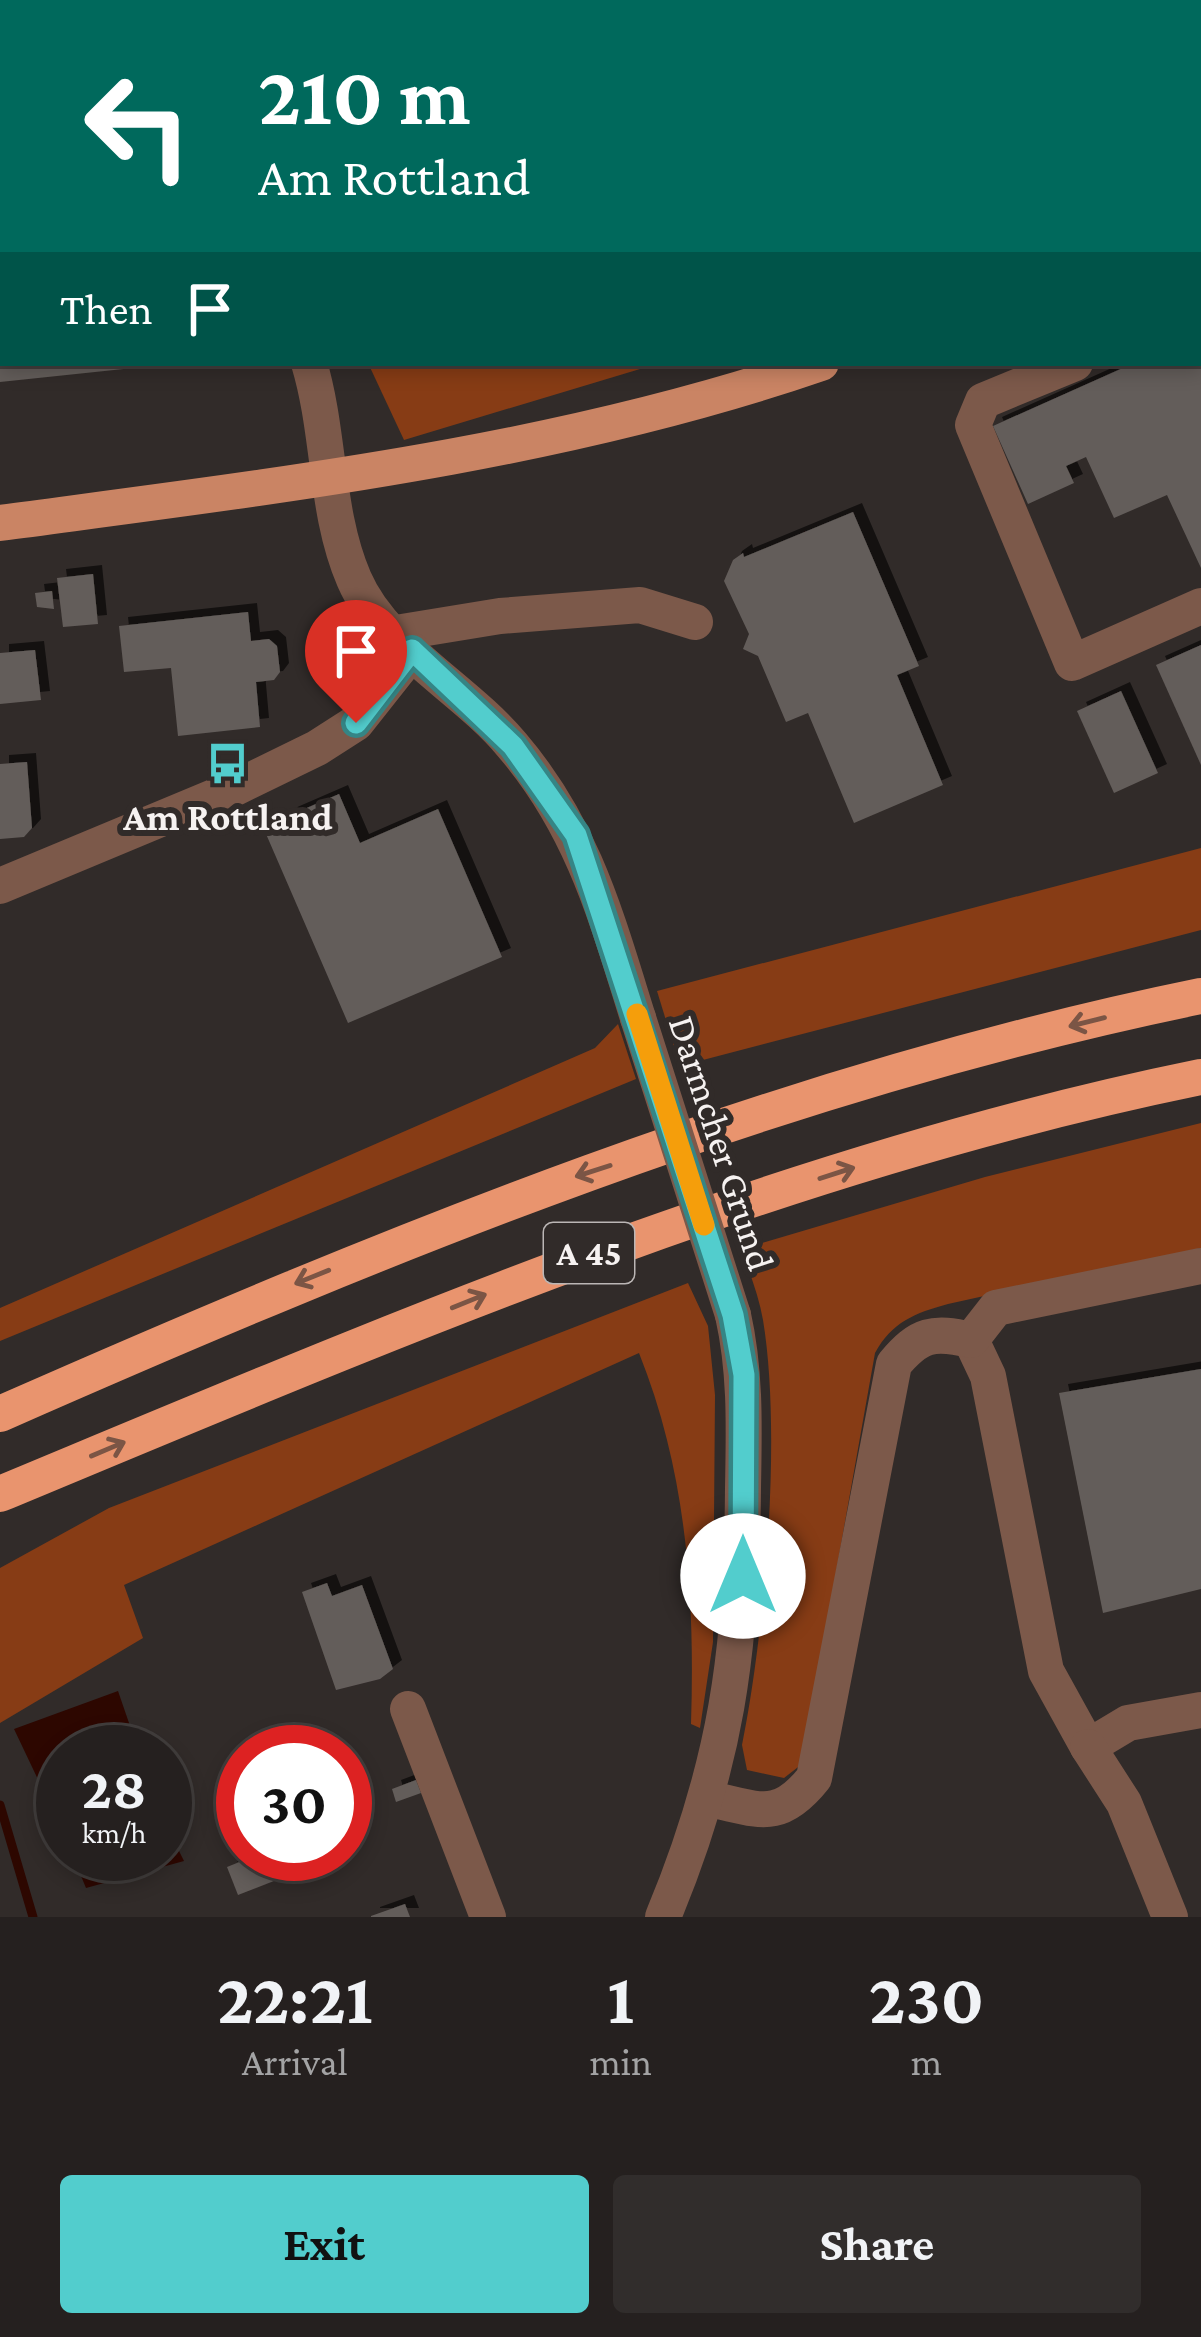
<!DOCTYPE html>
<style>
body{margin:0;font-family:"Crimson Pro",serif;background:#312d2c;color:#f1f3f6;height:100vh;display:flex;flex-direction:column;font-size:45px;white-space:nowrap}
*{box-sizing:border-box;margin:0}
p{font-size:39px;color:#a3a3a4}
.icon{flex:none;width:66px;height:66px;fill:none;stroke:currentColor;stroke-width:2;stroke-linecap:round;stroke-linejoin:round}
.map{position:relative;height:1917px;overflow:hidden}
.drawer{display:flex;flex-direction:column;background:#25201f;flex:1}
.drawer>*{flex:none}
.hud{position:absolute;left:0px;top:0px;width:1203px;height:366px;box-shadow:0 6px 18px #0003,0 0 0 3px #423e3d;background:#00695c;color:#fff;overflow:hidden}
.speed{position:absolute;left:36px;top:1725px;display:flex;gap:24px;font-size:60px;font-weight:700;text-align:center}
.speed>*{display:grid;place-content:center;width:156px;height:156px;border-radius:50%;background:#25201f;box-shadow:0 6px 18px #0003,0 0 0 3px #423e3d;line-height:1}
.speed small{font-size:30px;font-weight:400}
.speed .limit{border:18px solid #d22;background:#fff;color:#111}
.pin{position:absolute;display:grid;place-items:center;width:102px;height:102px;color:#fff;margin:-123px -51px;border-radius:50% 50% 50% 0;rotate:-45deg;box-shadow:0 0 12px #0007}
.pin .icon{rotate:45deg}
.me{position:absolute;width:132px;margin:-66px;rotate:0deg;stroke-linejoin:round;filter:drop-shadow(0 0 9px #0008)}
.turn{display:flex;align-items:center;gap:42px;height:252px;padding:0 60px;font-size:54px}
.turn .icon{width:156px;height:156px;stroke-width:2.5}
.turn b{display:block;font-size:84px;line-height:102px}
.then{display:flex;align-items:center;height:114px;padding:0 60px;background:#0003;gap:24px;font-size:45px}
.eta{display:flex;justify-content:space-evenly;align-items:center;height:204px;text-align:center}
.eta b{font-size:72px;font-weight:700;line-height:84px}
.button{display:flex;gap:24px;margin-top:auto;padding:24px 60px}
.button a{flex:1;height:138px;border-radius:12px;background:#52cdcd;color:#111;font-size:48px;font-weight:700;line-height:138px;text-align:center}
.button a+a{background:#312d2c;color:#f1f3f6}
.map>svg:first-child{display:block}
.green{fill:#873c15}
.water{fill:#2d0700}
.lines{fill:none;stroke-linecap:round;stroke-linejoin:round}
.stream{stroke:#2d0700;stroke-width:9}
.building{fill:#635d5a;filter:url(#shadow)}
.minor{stroke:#7c594a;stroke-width:36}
.major{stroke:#ca8464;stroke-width:36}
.highway{stroke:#e9946e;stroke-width:36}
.minor-bridge{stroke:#7c594a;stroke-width:36}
.oneway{stroke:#7b5545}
.route-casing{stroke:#358585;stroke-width:30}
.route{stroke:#52cdcd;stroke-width:21}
.slow{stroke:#f59e0b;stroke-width:21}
.labels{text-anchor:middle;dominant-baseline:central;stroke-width:12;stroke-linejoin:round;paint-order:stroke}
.shield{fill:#312b29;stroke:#bbb6b5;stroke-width:3}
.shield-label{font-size:36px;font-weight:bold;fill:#f6f2f1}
.poi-label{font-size:39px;font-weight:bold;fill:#f6f2f1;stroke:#312b29}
.street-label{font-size:39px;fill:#f6f2f1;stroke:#312b29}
</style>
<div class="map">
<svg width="1201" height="1917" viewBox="0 0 1201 1917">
<defs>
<filter id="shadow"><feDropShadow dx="9" dy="-9" stdDeviation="0" flood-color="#0009"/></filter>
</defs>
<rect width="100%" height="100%" fill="#312b29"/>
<g class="green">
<path d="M368,363H660L404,440Z"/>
<path d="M1201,848V930L680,1066L657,991Z"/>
<path d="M618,1024L636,1079L0,1341V1308L595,1048Z"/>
<path d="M1201,1123V1248L948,1304C915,1313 892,1322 875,1353L802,1764L784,1778L747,1770L742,1745C765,1631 782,1434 763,1320C759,1296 749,1272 742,1249L985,1177Z"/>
<path d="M688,1283L708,1326L715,1395L713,1642L700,1728L691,1724C695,1596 687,1473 639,1353L124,1585L143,1638L0,1723V1568L109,1508Z"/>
</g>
<g class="water">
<path d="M118,1691L139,1752H63V1832L14,1729Z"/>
<path d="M165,1823L184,1861L86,1888L72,1854H165Z"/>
</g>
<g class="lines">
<path class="stream" d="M0,1805L33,1917"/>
</g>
<g class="building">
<path d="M0,363H132L133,368L0,382Z"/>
<path d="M1134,363H1201V568L1167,495L1114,518L1086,457L1066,466L1074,483L1028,504L993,426Z"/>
<path d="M853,512L919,666L897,675L943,785L854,823L808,713L786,722L758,656L743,649L749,634L724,581L733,560L743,553L744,557Z"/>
<path d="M93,574L98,624L63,627L57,578Z"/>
<path d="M52,591L54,609L37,607L35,593Z"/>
<path d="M248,612L251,641L269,639L277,646L280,672L274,680L256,682L260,727L178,736L171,668L124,672L119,626Z"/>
<path d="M1201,645V765L1156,665Z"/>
<path d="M35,650L41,700L0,704V653Z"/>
<path d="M1121,691L1158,773L1114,793L1077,711Z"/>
<path d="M27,762L32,828L24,837L0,839V764Z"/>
<path d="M339,794L360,843L438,809L502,957L348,1023L263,827Z"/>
<path d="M1201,1369V1589L1103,1613L1059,1393Z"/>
<path d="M327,1583L332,1596L362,1585L393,1669L380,1679L336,1690L302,1592Z"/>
<path d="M416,1780L421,1793L396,1802L392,1789Z"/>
<path d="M259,1854H270L279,1879L238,1895L227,1867Z"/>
<path d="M405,1904L410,1917H371V1916Z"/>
</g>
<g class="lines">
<g class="minor">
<path d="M537,3L546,0"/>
<path d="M0,7L3,9"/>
<path d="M1200,312L1201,311"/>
<path d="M309,363C330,432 325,512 354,579C383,647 466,689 512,745C583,828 606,916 638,1018"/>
<path d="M1075,363L983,401L973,425L1072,663L1201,606"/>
<path d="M396,633L500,616L640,605L695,622"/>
<path d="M0,886L235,788L317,748L356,723L413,651"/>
<path d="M971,1340L988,1376L1046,1671L1088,1747L1128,1723L1201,1710"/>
<path d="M408,1709L488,1917"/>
<path d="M1088,1747L1124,1803L1170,1917"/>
<path d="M709,1799C759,1809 778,1823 814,1778L894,1364C919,1334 933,1331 971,1340L996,1308L1201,1266"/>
<path d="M663,1917C726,1766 742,1651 743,1488C744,1429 746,1373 733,1315"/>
</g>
<g class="major">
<path d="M1200,226L1201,225"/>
<path d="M0,523C275,486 557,454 821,363"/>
</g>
<g class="highway">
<path d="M0,1414C388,1243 784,1081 1201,996"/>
<path d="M0,1494C392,1331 783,1162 1201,1077"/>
</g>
<path class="minor-bridge" d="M638,1018L733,1315"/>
</g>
<defs><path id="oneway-shaft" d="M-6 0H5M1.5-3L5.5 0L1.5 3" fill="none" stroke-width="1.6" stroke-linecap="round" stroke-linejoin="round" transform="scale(3)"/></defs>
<g class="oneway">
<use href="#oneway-shaft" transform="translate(1087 1022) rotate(166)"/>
<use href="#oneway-shaft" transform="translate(593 1171) rotate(162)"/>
<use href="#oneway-shaft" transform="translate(837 1173) rotate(-18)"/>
<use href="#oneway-shaft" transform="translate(312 1277) rotate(158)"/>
<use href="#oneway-shaft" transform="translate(469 1301) rotate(-22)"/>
<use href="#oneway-shaft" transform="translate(108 1449) rotate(-23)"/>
</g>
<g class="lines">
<defs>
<path id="route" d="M356,723L412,650L513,746L576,835L733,1315L744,1375L743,1576"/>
</defs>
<use href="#route" class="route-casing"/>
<use href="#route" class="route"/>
<path class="slow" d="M637,1014L704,1225"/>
</g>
<defs>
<symbol id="bus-bare" viewBox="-9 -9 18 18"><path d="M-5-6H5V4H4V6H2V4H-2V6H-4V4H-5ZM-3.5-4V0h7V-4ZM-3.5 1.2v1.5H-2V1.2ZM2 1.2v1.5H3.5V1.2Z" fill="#52cdcd" stroke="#312b29" stroke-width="2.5" paint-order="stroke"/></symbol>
</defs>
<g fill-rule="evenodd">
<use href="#bus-bare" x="198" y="734" width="59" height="59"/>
</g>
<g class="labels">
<rect class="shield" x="544" y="1223" width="90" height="60" rx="9"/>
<g class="shield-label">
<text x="589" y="1253">A 45</text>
</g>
<g class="poi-label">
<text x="228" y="816">Am Rottland</text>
</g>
<g class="street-label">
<text transform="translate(722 1143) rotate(72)">Darmcher Grund</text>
</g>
</g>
</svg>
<div class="speed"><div>28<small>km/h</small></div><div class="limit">30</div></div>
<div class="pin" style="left:356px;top:723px;background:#d93025"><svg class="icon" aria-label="arrive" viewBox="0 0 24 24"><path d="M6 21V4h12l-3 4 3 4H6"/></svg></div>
<svg class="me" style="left:743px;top:1576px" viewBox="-20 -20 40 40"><circle r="19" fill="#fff"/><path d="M0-13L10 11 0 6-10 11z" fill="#52cdcd"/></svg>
<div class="hud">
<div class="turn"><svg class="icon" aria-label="left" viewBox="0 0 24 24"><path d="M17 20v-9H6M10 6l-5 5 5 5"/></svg><div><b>210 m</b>Am Rottland</div></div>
<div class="then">Then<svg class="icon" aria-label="arrive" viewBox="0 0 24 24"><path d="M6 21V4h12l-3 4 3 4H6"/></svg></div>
</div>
</div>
<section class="drawer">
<div class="eta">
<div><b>22:21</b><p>Arrival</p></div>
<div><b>1</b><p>min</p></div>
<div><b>230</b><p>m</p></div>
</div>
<div class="button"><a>Exit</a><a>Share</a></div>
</section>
